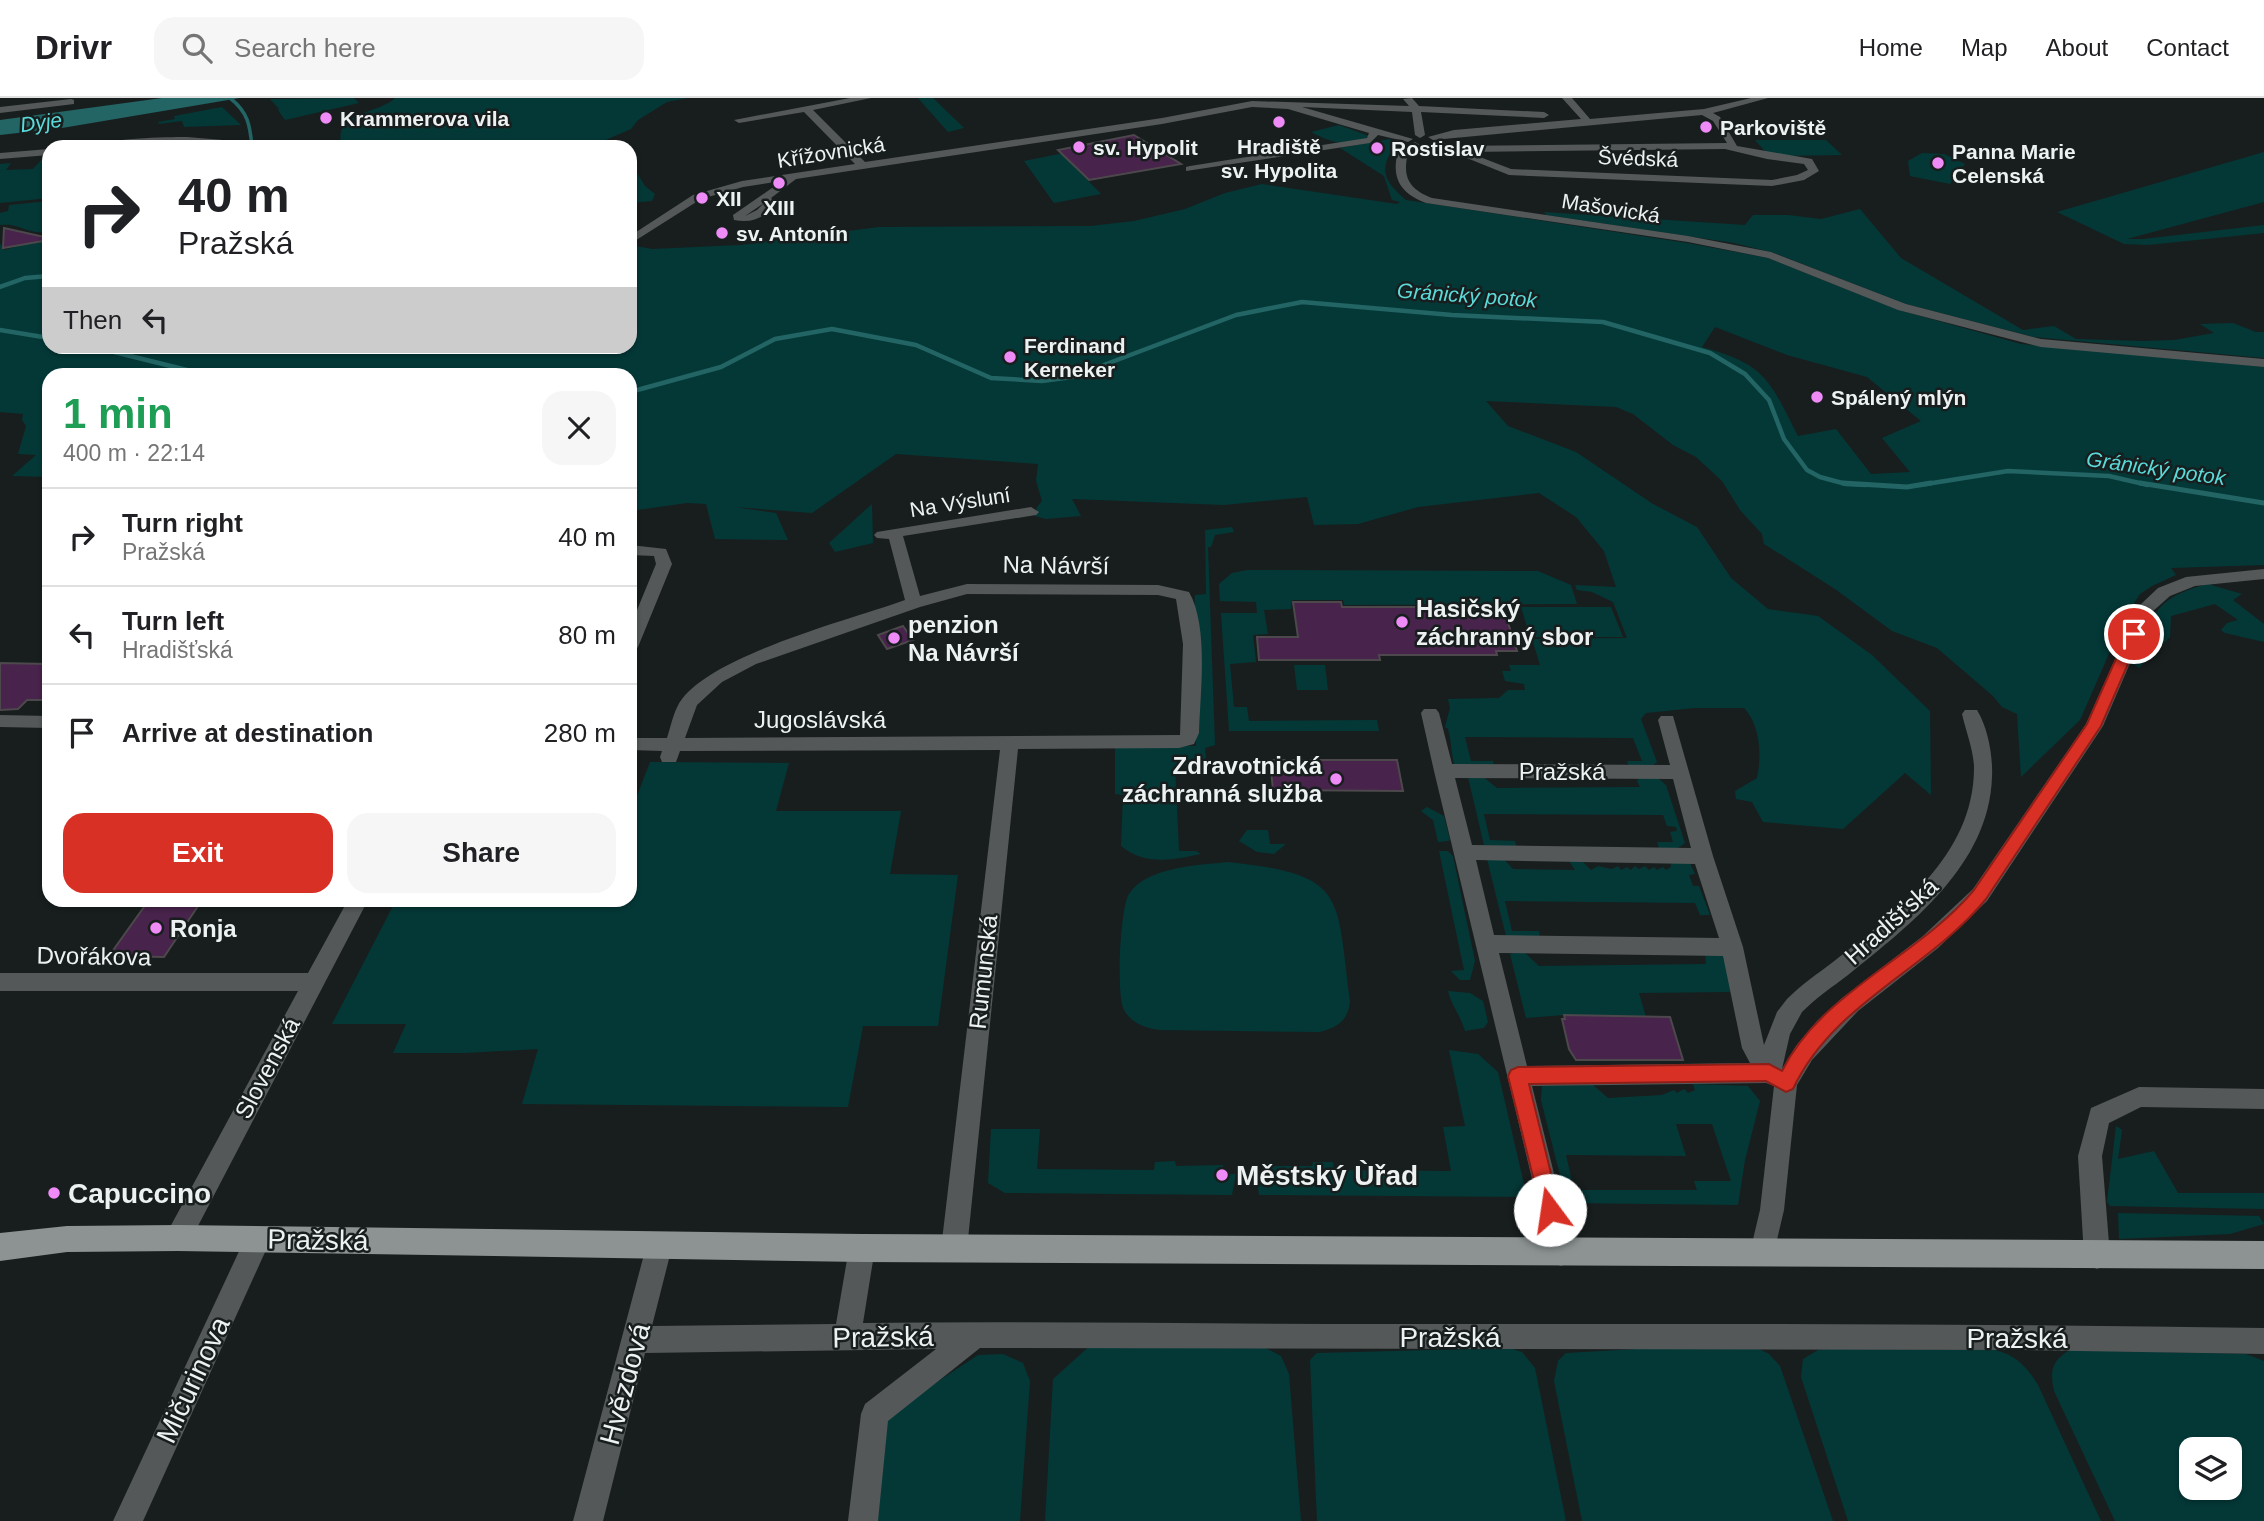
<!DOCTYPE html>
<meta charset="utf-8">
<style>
body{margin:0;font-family:Helvetica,sans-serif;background:#f6f6f6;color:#202124;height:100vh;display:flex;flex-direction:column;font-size:26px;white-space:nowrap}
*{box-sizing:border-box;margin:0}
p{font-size:23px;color:#757577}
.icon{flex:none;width:38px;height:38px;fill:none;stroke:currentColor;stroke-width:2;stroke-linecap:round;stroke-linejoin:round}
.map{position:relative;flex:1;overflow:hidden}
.sheet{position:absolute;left:42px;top:270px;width:595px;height:539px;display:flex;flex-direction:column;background:#fff;border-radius:21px;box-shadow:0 2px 5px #0004}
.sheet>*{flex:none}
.top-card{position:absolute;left:42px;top:42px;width:595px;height:214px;border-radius:21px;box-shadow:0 2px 5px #0004;background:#fff;color:#202124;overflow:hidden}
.tools{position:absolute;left:2179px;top:1339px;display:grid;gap:14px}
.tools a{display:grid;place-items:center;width:63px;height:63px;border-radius:14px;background:#fff;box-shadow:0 2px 5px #0004;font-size:35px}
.pin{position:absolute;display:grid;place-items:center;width:60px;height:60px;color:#fff;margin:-30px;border:4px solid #fff;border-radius:50%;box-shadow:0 2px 7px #0007}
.me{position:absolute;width:77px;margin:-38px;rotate:346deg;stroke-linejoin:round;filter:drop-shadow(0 0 5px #0008)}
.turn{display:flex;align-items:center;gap:24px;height:147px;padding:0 21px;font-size:32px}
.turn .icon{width:91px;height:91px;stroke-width:2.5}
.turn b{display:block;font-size:49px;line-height:60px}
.then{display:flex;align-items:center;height:66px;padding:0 21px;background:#0003;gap:14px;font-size:26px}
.round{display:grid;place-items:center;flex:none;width:74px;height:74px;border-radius:21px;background:#f6f6f6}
.summary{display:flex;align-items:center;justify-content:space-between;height:119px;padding:0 21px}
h1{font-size:42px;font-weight:700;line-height:52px;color:#1e9e55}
.cta{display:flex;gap:14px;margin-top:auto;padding:14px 21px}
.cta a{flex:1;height:80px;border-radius:21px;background:#d93025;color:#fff;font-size:28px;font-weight:700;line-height:80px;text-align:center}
.cta a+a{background:#f6f6f6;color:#202124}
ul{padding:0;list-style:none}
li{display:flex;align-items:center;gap:21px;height:98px;padding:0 21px;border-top:2px solid #e0e0e0}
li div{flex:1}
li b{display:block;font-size:26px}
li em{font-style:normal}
header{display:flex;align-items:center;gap:42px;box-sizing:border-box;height:98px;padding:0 35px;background:#fff;border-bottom:2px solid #e0e0e0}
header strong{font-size:33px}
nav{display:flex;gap:38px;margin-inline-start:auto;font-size:24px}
.search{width:490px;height:63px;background:#f6f6f6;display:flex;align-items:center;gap:18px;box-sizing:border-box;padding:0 24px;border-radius:21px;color:#757577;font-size:26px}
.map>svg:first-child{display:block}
.green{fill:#043837;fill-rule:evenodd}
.water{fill:#226564}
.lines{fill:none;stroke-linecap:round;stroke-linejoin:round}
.stream-far2{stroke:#226564;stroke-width:3.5}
.stream-far1{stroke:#226564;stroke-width:4.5}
.stream{stroke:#226564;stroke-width:5}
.building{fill:#48234b;stroke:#4c484c;stroke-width:2}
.minor{fill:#555858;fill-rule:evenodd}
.major{fill:#8d9393;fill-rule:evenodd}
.route{fill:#d93025;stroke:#8d1f18;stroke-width:2}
.poi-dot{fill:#ef8bf7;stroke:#181e1e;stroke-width:2.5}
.labels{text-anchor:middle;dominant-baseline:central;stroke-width:5;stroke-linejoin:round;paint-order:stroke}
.far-poi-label{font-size:21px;font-weight:bold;fill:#edf1f1;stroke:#181e1e;text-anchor:start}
.far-water-label{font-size:21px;font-style:italic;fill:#5adbda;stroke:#181e1e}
.far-street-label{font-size:21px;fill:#edf1f1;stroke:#181e1e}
.street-label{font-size:24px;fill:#edf1f1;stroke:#181e1e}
.poi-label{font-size:24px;font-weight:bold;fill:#edf1f1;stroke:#181e1e;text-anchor:start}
.near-poi-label{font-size:28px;font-weight:bold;fill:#edf1f1;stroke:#181e1e;text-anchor:start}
.near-street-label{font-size:28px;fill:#edf1f1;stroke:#181e1e}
</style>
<header>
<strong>Drivr</strong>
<div class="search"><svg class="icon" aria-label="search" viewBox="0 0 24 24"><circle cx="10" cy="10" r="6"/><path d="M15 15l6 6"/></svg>Search here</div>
<nav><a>Home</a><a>Map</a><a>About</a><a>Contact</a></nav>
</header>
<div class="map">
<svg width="2264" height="1423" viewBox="0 0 2264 1423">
<rect width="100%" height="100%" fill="#181e1e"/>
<g class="green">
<path d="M354,0L359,5L285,22L278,12L279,11L270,1Z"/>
<path d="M395,0H687L667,4L638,22L631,31L594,47L347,49L341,44C335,14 378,16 395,0Z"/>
<path d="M918,0H933L964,30L948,34Z"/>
<path d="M222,9L241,27L184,29L182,23L159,26L158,24L175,21L174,18Z"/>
<path d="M1339,27L1369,38C1350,51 1329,44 1311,34Z"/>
<path d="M1390,41L1397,46C1377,71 1384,83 1406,102L1687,145L1768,160L1899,212L2021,246L2264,269V467L2171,470L2176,477L2152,488L2140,496L2125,519L2080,622L2021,679L2017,616L2002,609L1993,598L1937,550L1892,533L1835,491L1764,446L1762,436L1740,412L1722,383L1696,359L1673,347L1633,316L1616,309L1486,303L1508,328L1576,354L1653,406L1697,429L1731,480L1768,511L1818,518L1872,557L1930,613L1931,697L1905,675L1843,731L1763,724L1752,704L1736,701L1735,693L1757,680C1762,658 1760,626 1744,610H1694L1646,615L1641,621L1657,664L1651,669H1629L1627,663H1642L1633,640L1465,639L1471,663H1493L1494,669H1455C1451,656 1452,645 1448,631L1445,629L1450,610L1448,601L1499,600L1508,592H1525L1524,586L1505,583L1502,573H1511L1509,567H1540L1532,541L1627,540L1613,504L1592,494L1577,492L1575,487L1616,489L1604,453L1576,419L1539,395L1418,409L1358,426L1314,427L1307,399L1224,407L1072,401L1081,418L1046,421L1035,418L1037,409L1042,403L1036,383L1038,366L896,356L812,415L734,409L776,415L788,442L715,441L706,406L687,405L630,413V276H49V379L12,378L36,357L18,356L26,328L22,322L23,316L0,314V145L4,152L33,144L49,143V248H630V147L652,151L740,147L879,129L1090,128L1134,123L1185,111L1225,95L1262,86L1397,106L1400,104L1392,102L1384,78L1340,50ZM1715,229L1787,257L1867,279L1921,323L1882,340L1910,374L1871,376L1836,331L1798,338C1769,282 1767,267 1702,249Z"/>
<path d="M1755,42H1826L1842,57L1769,58Z"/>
<path d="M1069,54L1066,60L1101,96L1054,105L1024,63Z"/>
<path d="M2264,54V104L2127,141H2143L2264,127V135L2148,147L2124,146L2057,114Z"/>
<path d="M1922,55L1944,56L1965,66L1950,86L1910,78L1908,63Z"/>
<path d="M43,60H49V100L0,105V66L11,65L6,72L33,71Z"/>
<path d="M630,71L636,73L645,88L655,96L652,103L630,105Z"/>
<path d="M49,103V134C23,136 22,125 0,127V115L8,113L9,107Z"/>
<path d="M1860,111L1901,160L2023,232L2054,228L2076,241L2142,243L2174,242L2214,235L2200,226L2233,225L2256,234H2264V260L2034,239L1906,206L1774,155L1734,145L1546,117L1544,114L1745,127L1753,117H1788L1821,121Z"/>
<path d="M872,406L873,445L835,454L829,445Z"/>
<path d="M1232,429L1234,434L1215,437L1211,449H1208L1215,647L1205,650L1206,661L1217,662L1208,668L1175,667L1179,753H1196L1201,756C1173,762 1145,768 1121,748L1123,697L1115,696V647L1196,648L1193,528L1195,497L1206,496L1205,432Z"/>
<path d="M1247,472L1538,473L1571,487L1577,506L1344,507L1343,502H1292L1291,511L1264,512L1268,536L1253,537L1256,564L1230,566L1234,609H1247L1249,623L1377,622L1379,633H1229L1221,515H1257L1256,504L1220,503L1219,486L1232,475Z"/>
<path d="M2208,486L2242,496L2233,502L2264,526V544L2225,535L2221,532L2227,525L2238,522L2215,506L2171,518L2170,539L2139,570L2131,565C2151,519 2155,499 2208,486Z"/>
<path d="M1521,509H1611L1623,539H1530Z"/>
<path d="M1294,567H1325L1328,592H1297Z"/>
<path d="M650,664L789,665L776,713H901L890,776L958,777L938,928H863L848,1009L522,1006L538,951L465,955H393L406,926H332L396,802H630V711H632Z"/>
<path d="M1482,678L1497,690L1640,689L1637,683L1639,680H1658L1666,687L1685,745L1678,750H1659L1657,744H1673L1670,734L1677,733L1676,729L1667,728L1663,717L1484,716L1490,742L1515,743L1517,750L1484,747L1468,679Z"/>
<path d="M1427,709L1444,718L1450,742L1448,743L1438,744L1433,722L1421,713Z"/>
<path d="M1247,732H1268L1270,746H1286L1274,756L1257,754L1239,743Z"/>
<path d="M1439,753H1448L1453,758L1475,863L1470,882H1460L1451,873L1464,872Z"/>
<path d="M1502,759L1513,771L1575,772L1567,760L1580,761L1591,772L1598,768L1612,771L1618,768L1621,772L1627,769L1631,772L1635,768L1639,771L1645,768L1649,772L1654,769L1657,772L1663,769L1666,772L1671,769L1670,760L1689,763L1695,776L1689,777L1693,788H1699L1710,817H1700L1695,805L1505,803L1512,833H1539L1540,841L1506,838L1487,761Z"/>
<path d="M1228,764C1347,777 1336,795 1350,903C1348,923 1337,930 1319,934L1160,932C1145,930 1132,926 1124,912C1116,898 1120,810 1129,796C1146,769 1199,767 1228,764Z"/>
<path d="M1523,853L1539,868L1706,866L1705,854H1721L1730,865V894L1639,895L1646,919L1564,917L1526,920L1510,856Z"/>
<path d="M1448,893L1470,895L1483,903L1488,924L1484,930L1465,933C1461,918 1452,909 1448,893Z"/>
<path d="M1449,952L1478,956L1498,974L1527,1099L1259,1097L1256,1076L1266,1077L1265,1068H1312L1313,1064H1333L1334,1072L1451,1073L1443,1029L1465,1028Z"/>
<path d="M1693,986L1748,988L1760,1003L1745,1062L1738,1107L1567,1105L1541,1002L1542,988L1593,987L1608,1000L1662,997L1674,992L1677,995L1684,991L1688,995L1695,992ZM1676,1026H1712L1731,1083H1694L1697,1092H1574L1566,1057L1686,1058Z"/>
<path d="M2116,1028L2122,1032L2118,1061L2154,1053L2178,1095H2264V1111L2110,1108L2107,1104Z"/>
<path d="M991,1031H1040L1037,1071L1154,1072L1155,1064L1175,1063L1176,1068L1223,1067L1225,1076H1236L1232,1097L1005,1095L988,1085Z"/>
<path d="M2118,1115L2259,1118L2264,1126L2230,1136L2119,1141Z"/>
<path d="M1093,1245L1262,1248L1281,1258L1289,1276L1301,1423H1045L1053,1281Z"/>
<path d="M1672,1249L1757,1250L1769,1256L1780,1268L1833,1423H1582L1554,1283L1558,1263L1566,1255Z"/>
<path d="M1509,1250L1522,1254L1535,1270L1566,1423H1317L1310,1262L1317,1255Z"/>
<path d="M1830,1251L1995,1252C2016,1257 2027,1269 2038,1287L2101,1423H1848L1801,1279L1803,1261L1818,1252Z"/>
<path d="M2070,1252L2246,1256L2264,1263V1423H2115L2054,1293C2050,1273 2051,1263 2070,1252ZM2191,1351H2230V1390H2191Z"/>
<path d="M1003,1256L1023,1265L1030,1283L1020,1423H873L881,1335L893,1313L978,1257Z"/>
</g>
<path class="water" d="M162,0H240L62,30L0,37V22Z"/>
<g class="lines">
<path class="stream-far2" d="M230,0C248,14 250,27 252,49"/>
<g class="stream-far1">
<path d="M0,189L25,180L49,178"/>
<path d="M0,232L49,240"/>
<path d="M90,248L203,276"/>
<path d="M630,294L721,269L775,241L832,231L916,247L991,280L1042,283L1072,279L1236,217L1302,204L1452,217L1603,224L1710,255L1745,276L1769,302L1784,341L1807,372L1820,379L1846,386L1866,387"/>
<path d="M1920,387L2008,373L2109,378L2148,387"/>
</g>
<g class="stream">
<path d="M1843,385L1907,389L1931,385"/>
<path d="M2140,385L2264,405"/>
</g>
</g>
<g class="building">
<path d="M1134,37L1181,66L1089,82L1058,52Z"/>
<path d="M4,130L49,140V142L3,150Z"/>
<path d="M1293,504H1341L1342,509H1503L1517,553H1496L1497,557H1379L1380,562H1259L1257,539H1298Z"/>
<path d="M903,528L913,542L887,551L878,537Z"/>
<path d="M0,565L49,566V602H27L18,611L0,612Z"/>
<path d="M1270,662H1397L1403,693L1273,692Z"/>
<path d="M149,802H202L164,859L109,858Z"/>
<path d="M1564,917L1670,919L1683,962H1576L1569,951L1562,921H1565Z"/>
</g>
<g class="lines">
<g class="minor">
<path d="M850,0H871L813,12L865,64L1162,20L1252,3L1409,8L1403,1L1412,0L1419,8L1544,14L1549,17L1544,20L1421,14L1425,37L1420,40L1415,37L1412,14L1302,9L1413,41L1408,44L1378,37L1370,45L1186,73V69L1190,68L1367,40L1369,35L1288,11L1252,9L1162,26L796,81L771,100L777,105C765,119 753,126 734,122L733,117L782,83L743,89L701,101L630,146V138L693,97L742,83L855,66L804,14L739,25L734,22ZM764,105L757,112L745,118Z"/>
<path d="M1562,0H1572L1590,21L1704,11L1751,0H1768L1713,15L1720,19L1737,48L1812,61L1819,73L1804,82L1772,88L1509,77L1432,46L1437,43L1452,48L1727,45L1713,23L1702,17L1433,42L1428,39L1454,32L1581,21ZM1725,51L1767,61L1804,66L1808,72L1797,77L1772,82L1511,71L1467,54Z"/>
<path d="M71,1L74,2V6L0,15V9Z"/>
<path d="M187,39L223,42L244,49L187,45L90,49C105,40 167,39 187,39Z"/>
<path d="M1415,44L1420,47L1408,55C1402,79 1409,91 1432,100L1688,138L1771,154L1906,206L2041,241L2264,261V269L2041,249L1898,212L1768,160L1688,144L1426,105C1400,95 1391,80 1398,53Z"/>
<path d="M49,51V57L0,61V55Z"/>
<path d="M1031,409L1039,414L1036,417L903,438L920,498L967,486L1158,487L1189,494C1209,529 1200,595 1199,635L1194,646L1179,650L1018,651L967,1151L963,1160L954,1163L945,1160L941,1151L1000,652L680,653L676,664H662L660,659L662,653L630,652V640H667C671,628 674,611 682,601C716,556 849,522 905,502L889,441L877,440L874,437L877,434ZM967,496L1158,497L1176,501L1183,546L1180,637L685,640L697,607L722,584L756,566L920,509Z"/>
<path d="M630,447L666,451L672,466L638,549L630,555V529L656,466L654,458L630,457Z"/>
<path d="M2264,471V481L2195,488L2170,498L2152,514L2103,628L1987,803L1938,850L1858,913L1812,962L1797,987L1784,1112L1772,1163L1763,1166L1754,1163L1750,1154L1760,1112L1774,988L1766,985L1532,988L1574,1155L1570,1164L1561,1168L1552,1164L1434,673L1421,615L1424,611H1436L1439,615L1452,666L1670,667L1658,622L1661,618H1673L1713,758L1743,849L1764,947L1777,914L1787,901C1801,887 1817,876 1833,864C1896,814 1975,758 1974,668C1973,651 1966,633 1962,616L1965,612H1977C1988,630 1993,658 1992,679C1989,767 1911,826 1848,877C1832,889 1816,900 1802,914L1790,936L1782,971L1796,948L1817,923L1842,900L1923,838L1973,791L2086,626L2139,508L2158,490L2186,479ZM1455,680L1673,681L1691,750L1472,747ZM1476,762L1695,766L1719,840L1494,837ZM1499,855L1723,858L1742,950L1750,965L1527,968Z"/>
<path d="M0,617L49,618V630L0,629Z"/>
<path d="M348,802H368L187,1149L178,1152L169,1149L165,1140L169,1131L298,893H0V875H308Z"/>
<path d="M2139,989L2264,991V1011L2141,1009L2109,1025L2102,1058L2110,1158L2106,1167L2097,1171L2088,1167L2084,1158L2078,1058L2091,1010Z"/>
<path d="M258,1129L267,1132L271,1141L143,1423H113L249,1132Z"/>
<path d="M659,1137L668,1140L672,1149L652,1228L836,1226L849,1150L853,1141L862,1138L871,1141L875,1150L863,1225C1036,1223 1210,1226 1384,1226C1677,1226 1971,1225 2264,1230V1256L2023,1252L980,1250L888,1323L878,1423H848L861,1316L865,1306L936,1251L645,1255L603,1423H573L646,1149L650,1140Z"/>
</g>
<path class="major" d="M178,1127L862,1136L2264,1143V1171L862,1164L178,1153L67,1154L0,1163V1135L67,1128Z"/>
</g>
<path class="route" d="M2134,532L2141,536L2101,628L1986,801C1928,872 1833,905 1793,991L1786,994L1766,983L1529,986L1560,1112L1557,1119L1550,1121L1543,1119L1508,978L1511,972L1518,969L1769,966L1782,973C1821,894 1918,859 1974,792L2087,626L2127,536Z"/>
<g class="poi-dot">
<circle cx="326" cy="20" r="7"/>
<circle cx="1279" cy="24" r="7"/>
<circle cx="1706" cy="29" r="7"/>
<circle cx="1079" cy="49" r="7"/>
<circle cx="1377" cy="50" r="7"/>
<circle cx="1938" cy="65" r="7"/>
<circle cx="779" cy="85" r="7"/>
<circle cx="702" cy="100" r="7"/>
<circle cx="722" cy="135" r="7"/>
<circle cx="1010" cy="259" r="7"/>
<circle cx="1817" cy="299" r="7"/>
<circle cx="1402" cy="524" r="7"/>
<circle cx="894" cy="540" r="7"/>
<circle cx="1336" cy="681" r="7"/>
<circle cx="156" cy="830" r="7"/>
<circle cx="1222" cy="1077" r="7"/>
<circle cx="54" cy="1095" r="7"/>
</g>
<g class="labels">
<g class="far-poi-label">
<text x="340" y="20">Krammerova vila</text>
<text x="1720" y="29">Parkoviště</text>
<text x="1279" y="48" text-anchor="middle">Hradiště<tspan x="1279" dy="24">sv. Hypolita</tspan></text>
<text x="1093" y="49">sv. Hypolit</text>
<text x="1391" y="50">Rostislav</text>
<text x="1952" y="53">Panna Marie<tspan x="1952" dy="24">Celenská</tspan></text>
<text x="716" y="100">XII</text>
<text x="779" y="109" text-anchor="middle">XIII</text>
<text x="736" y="135">sv. Antonín</text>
<text x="1024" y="247">Ferdinand<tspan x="1024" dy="24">Kerneker</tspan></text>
<text x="1831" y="299">Spálený mlýn</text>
</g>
<g class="far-water-label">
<text transform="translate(41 24) rotate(-8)">Dyje</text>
<text transform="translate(1467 197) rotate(4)">Gránický potok</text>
<text transform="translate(2156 370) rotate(8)">Gránický potok</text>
</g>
<g class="far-street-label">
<text transform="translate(831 54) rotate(-9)">Křížovnická</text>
<text transform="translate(1638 60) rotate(2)">Švédská</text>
<text transform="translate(1611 110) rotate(9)">Mašovická</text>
<text transform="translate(960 404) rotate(-9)">Na Výsluní</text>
</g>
<g class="street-label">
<text transform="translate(1056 467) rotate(1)">Na Návrší</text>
<text x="820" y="621">Jugoslávská</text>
<text x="1562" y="673">Pražská</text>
<text transform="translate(1891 823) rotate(-42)">Hradišťská</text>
<text transform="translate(94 858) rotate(1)">Dvořákova</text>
<text transform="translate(983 874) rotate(-84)">Rumunská</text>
<text transform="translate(267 970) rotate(-62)">Slovenská</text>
</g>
<g class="poi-label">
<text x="1416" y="510">Hasičský<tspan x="1416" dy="28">záchranný sbor</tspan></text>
<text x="908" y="526">penzion<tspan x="908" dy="28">Na Návrší</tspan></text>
<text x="1322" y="667" text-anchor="end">Zdravotnická<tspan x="1322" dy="28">záchranná služba</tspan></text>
<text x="170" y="830">Ronja</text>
</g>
<g class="near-poi-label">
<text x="1236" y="1077">Městský Ùřad</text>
<text x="68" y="1095">Capuccino</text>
</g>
<g class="near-street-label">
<text transform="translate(318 1142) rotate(1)">Pražská</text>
<text transform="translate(883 1239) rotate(-1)">Pražská</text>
<text x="1450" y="1239">Pražská</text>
<text x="2017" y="1240">Pražská</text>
<text transform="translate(193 1282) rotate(-65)">Mičurinova</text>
<text transform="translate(625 1286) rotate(-75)">Hvězdová</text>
</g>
</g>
</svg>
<div class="tools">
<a><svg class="icon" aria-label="layers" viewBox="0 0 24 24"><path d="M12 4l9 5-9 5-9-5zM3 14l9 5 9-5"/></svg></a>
</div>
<div class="pin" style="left:2134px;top:536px;background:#d93025"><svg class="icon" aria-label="arrive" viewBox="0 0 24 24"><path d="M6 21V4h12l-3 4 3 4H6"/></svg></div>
<svg class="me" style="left:1550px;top:1112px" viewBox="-20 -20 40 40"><circle r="19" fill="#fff"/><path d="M0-13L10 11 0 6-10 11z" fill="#d93025"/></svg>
<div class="top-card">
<div class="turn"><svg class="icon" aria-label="right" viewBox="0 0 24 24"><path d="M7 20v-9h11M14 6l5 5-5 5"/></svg><div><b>40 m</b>Pražská</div></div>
<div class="then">Then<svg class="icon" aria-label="left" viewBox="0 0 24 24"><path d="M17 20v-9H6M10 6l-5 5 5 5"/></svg></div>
</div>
<section class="sheet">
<div class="summary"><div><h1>1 min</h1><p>400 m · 22:14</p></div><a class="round"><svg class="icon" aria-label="close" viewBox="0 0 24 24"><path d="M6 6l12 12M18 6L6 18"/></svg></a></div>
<ul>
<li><svg class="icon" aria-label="right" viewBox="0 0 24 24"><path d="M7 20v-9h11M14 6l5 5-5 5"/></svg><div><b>Turn right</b><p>Pražská</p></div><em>40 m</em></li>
<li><svg class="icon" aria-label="left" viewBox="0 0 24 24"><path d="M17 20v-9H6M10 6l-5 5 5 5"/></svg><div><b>Turn left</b><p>Hradišťská</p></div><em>80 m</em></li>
<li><svg class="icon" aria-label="arrive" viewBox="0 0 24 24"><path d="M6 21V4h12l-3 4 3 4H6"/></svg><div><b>Arrive at destination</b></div><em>280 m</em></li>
</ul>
<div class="cta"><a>Exit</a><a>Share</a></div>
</section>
</div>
